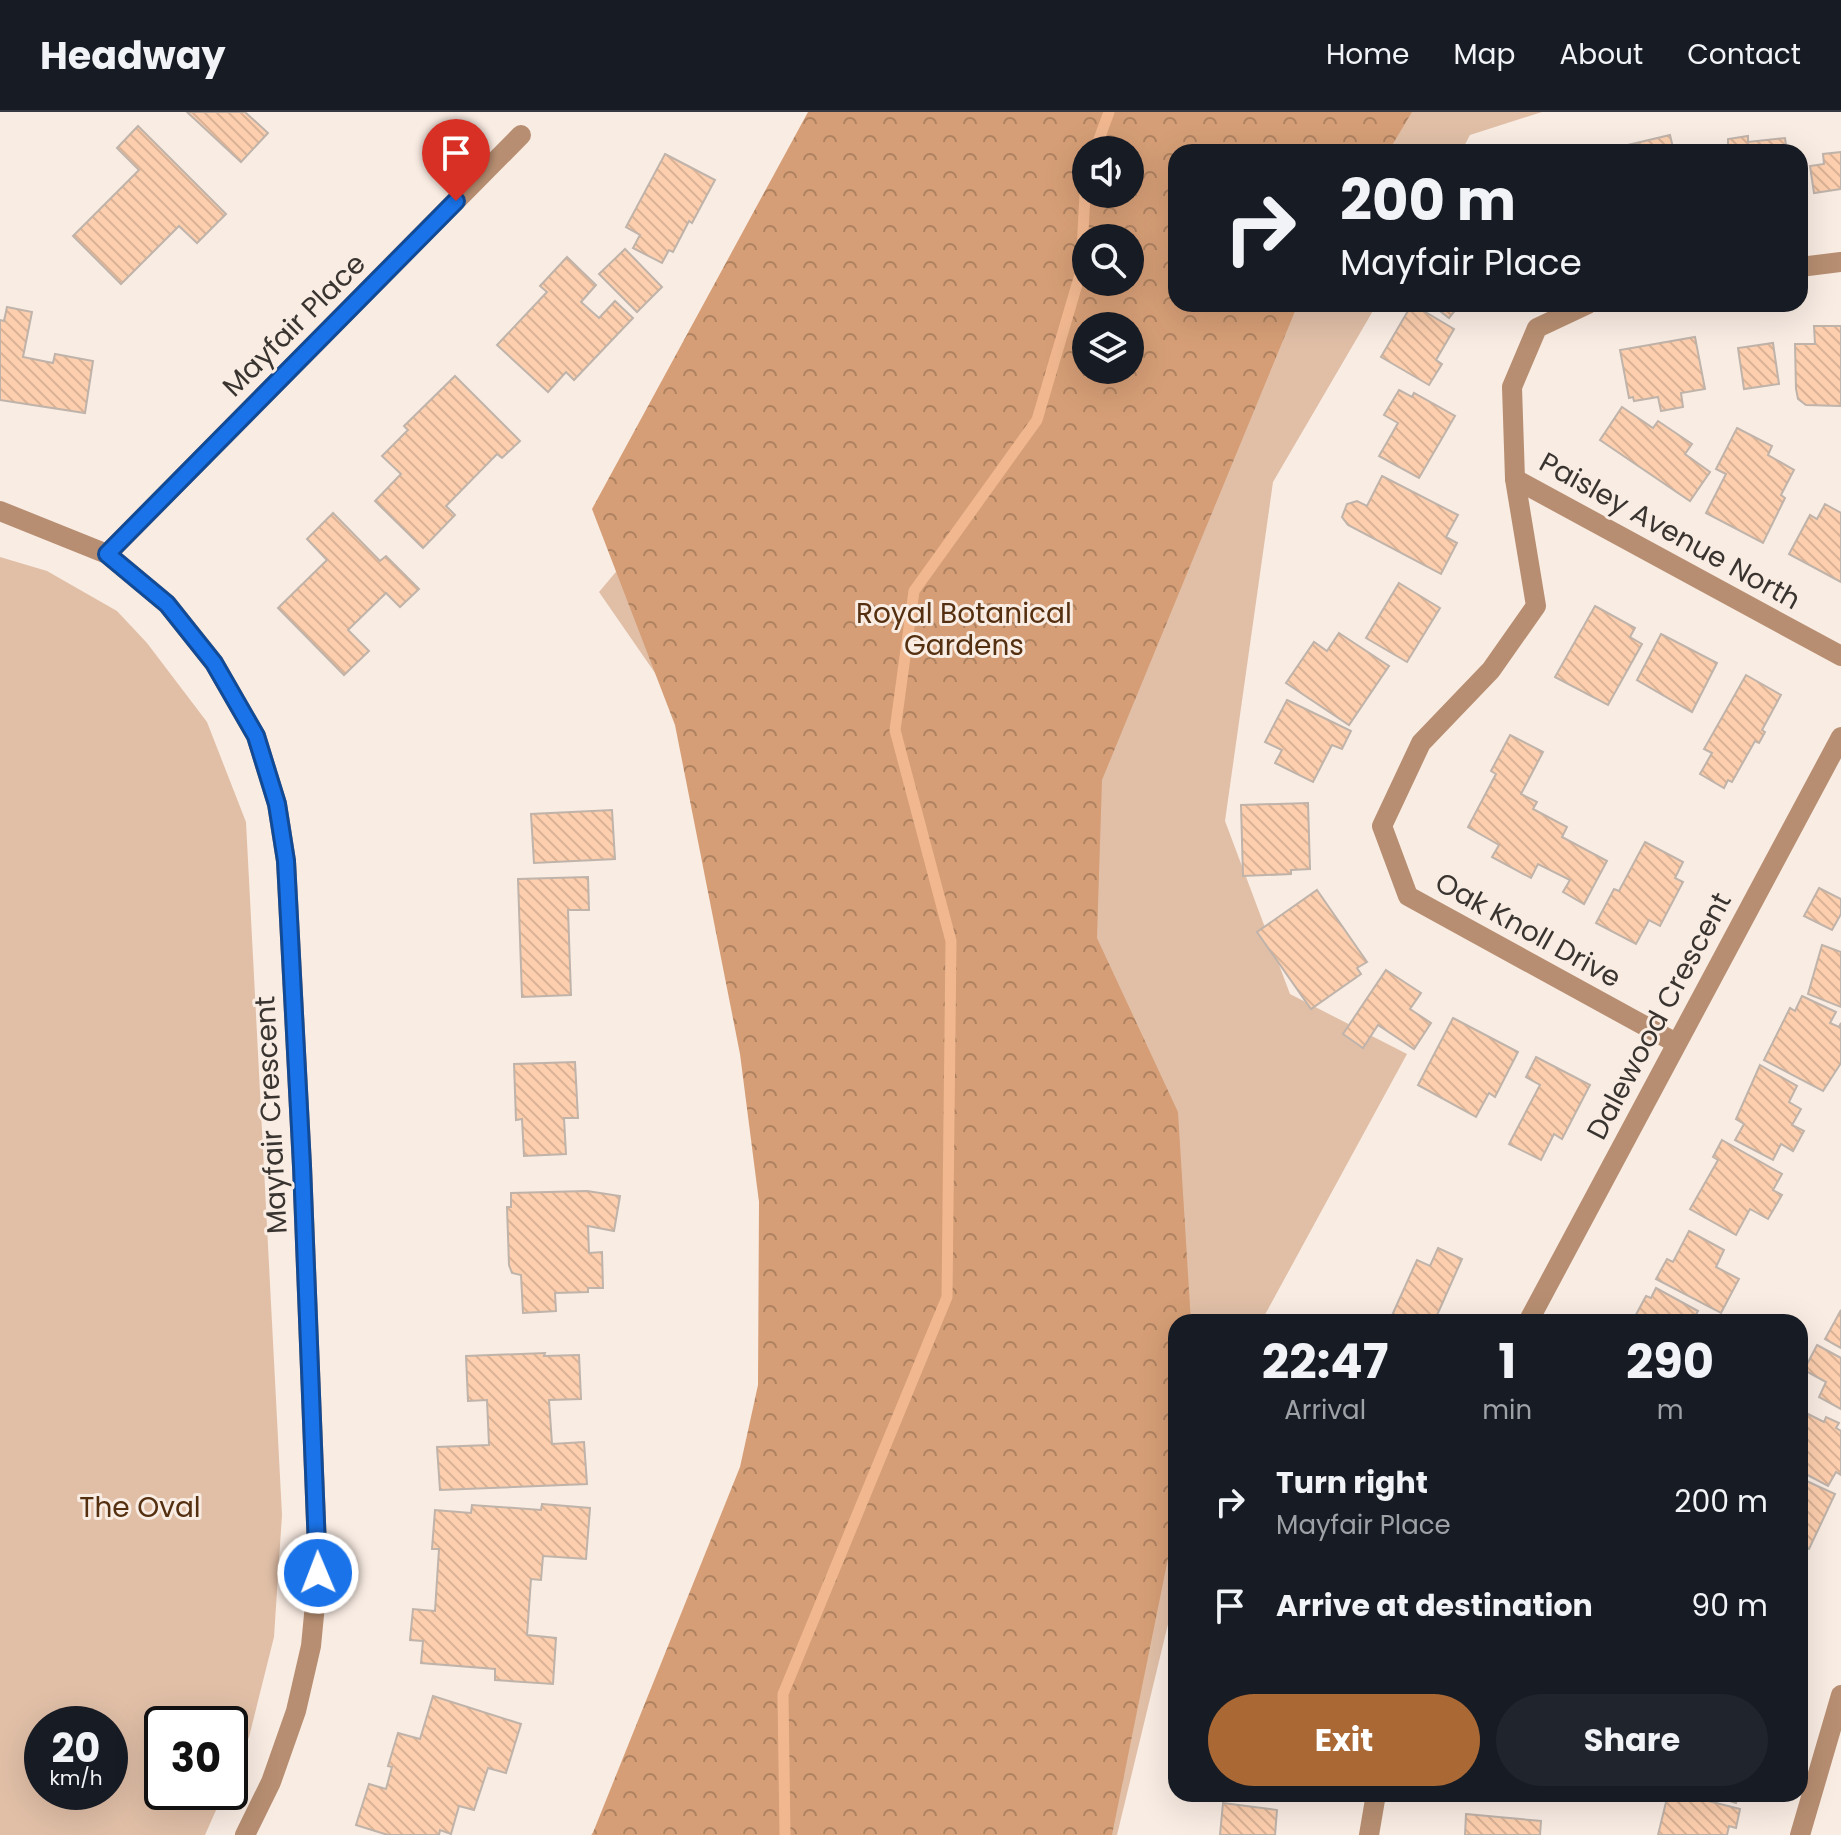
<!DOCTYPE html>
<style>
body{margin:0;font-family:Poppins,sans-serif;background:#20242c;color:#f1f3f6;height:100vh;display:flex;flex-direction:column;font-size:30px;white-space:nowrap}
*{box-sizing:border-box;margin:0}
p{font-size:26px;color:#9ea1a6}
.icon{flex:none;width:44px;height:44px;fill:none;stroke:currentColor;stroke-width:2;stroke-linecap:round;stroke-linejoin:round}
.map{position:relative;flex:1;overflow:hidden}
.details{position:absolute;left:1168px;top:1202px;width:640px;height:488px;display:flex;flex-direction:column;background:#171b24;border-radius:24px;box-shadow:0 8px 32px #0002}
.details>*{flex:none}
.guide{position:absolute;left:1168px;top:32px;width:640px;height:168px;border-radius:24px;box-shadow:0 8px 32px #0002;background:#171b24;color:#f1f3f6;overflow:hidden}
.fabs{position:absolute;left:1072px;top:24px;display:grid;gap:16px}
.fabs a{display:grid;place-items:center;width:72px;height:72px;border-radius:50%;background:#171b24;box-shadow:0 8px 32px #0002;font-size:40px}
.speed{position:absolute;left:24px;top:1594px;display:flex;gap:16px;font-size:40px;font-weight:700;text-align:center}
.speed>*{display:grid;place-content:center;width:104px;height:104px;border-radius:50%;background:#171b24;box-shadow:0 8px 32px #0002;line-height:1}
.speed small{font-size:20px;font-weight:400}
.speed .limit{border:4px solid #111;border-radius:12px;background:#fff;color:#111}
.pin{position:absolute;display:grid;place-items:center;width:68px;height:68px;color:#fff;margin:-82px -34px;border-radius:50% 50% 50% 0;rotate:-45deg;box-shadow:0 0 8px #0007}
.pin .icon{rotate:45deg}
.me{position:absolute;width:88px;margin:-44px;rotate:359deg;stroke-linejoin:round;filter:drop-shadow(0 0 6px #0008)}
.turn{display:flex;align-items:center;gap:28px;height:168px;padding:0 40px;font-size:36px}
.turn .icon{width:104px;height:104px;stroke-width:2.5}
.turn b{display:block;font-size:56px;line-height:68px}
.eta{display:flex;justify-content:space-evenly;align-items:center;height:136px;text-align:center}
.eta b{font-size:48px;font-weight:700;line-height:56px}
.cta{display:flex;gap:16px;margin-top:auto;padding:16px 40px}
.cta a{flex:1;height:92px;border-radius:48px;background:#aa6834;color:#fff;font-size:32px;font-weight:700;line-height:92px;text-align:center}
.cta a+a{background:#20242c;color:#f1f3f6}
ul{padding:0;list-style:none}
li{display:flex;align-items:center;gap:24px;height:104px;padding:0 40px}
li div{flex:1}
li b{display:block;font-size:30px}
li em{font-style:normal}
header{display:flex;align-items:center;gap:48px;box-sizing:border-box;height:112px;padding:0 40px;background:#171b24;border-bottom:2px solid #363941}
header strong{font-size:38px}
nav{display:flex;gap:44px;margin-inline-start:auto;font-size:28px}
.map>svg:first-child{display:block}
.green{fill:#e1bfa7;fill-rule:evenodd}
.forest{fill:url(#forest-crowns);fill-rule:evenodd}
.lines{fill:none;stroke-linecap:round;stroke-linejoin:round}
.stream{stroke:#f1b890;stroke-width:11}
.building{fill:url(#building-back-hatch);stroke:#bfb3aa;stroke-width:2}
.minor{stroke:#b78e71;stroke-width:20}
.route-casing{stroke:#114b97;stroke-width:20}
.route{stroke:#1a73e8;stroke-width:14}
.labels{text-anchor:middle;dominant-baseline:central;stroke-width:6;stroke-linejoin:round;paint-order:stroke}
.street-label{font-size:28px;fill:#393430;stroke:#f9ece3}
.park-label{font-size:28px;fill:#542f10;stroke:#f9ece3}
</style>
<header>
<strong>Headway</strong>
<nav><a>Home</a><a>Map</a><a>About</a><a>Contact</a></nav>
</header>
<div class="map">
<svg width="1841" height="1723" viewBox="0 0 1841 1723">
<defs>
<pattern id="forest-crowns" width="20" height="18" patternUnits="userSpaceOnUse" patternTransform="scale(2)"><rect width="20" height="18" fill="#d59e76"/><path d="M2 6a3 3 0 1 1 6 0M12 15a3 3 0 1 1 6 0" fill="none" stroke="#ae8261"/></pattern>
<pattern id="building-back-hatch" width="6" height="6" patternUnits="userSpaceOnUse" patternTransform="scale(2)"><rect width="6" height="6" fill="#fdcfae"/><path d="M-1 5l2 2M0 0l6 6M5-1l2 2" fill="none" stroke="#dab296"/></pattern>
</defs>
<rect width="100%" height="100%" fill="#f9ece3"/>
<g class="green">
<path d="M947,0H1542L1470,23L1461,40H1176V192H1377L1273,370L1225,709L1290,882L1407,942L1261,1210H1176V1479L1117,1723H591L656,1633L872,1123L691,613L599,480L809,231ZM1086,38H1130V82H1086ZM1086,126H1130V170H1086ZM1086,214H1130V258H1086Z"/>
<path d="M0,445L47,459L117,499L147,531L207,610L246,710L282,1403L274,1525L249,1625L230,1667V1612H162V1680H224L205,1723H0ZM42,1612H110V1680H42Z"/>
</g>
<path class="forest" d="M808,0H1412L1388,40H1176V192H1298L1102,668L1097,826L1178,1000L1191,1210H1176V1407L1112,1723H592L740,1355L758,1273L759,1090L740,942L675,613L592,397ZM1086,38H1130V82H1086ZM1086,126H1130V170H1086ZM1086,214H1130V258H1086Z"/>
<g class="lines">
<g class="stream">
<path d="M1095,38L1109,0"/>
<path d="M785,1723L783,1582L947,1185L951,829L895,618L914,479L1037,308L1081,159L1086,63"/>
</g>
</g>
<g class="building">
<path d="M187,0H245L268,21L241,50Z"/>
<path d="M138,14L226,102L197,131L179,114L121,172L73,124L139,58L117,36Z"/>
<path d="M1670,23L1674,40H1598Z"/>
<path d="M1748,24V30L1785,26L1787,40H1711L1728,33V27Z"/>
<path d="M1841,40V77L1814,81L1810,54L1824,52L1823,42Z"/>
<path d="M665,42L715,68L692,111L689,109L673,140L669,138L662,151L633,136L640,123L626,115Z"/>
<path d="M625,137L662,175L637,200L599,162Z"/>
<path d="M567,145L596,173L581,190L599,206L615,189L633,206L574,268L566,260L548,280L497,233L547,180L540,174Z"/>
<path d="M1412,192L1454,217L1436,248L1442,252L1429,273L1381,245Z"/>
<path d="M1431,192H1460L1449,206Z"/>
<path d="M7,195L32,200L23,245L53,251L55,242L93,249L85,301L0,288V208L4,209Z"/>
<path d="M1814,214H1841V294L1806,293L1798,287L1796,277L1795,232H1815Z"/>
<path d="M1695,225L1705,277L1681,281L1683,295L1661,299L1658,285L1634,289L1633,285L1629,286L1620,238Z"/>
<path d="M1773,231L1779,272L1744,277L1738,236Z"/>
<path d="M455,264L520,329L502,346L497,342L446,394L455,403L423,436L375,389L401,362L382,344L408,318L404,314Z"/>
<path d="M1399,278L1412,285L1414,281L1455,304L1419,366L1379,344L1398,311L1384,303Z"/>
<path d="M1622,295L1653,316L1658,309L1692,332L1685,342L1710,360L1690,389L1600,328Z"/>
<path d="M1737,316L1772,334L1768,343L1794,358L1781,383L1785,386L1763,431L1706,401L1726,362L1716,357Z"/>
<path d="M1382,364L1458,403L1446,425L1457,431L1441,462L1348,413L1342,405L1347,392L1357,389L1367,394Z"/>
<path d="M1825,392L1841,401V470L1789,442L1810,403L1817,407Z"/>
<path d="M333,401L380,449L386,444L419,477L400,495L386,481L348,518L369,539L344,563L278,496L327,448L307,427Z"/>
<path d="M1399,471L1440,496L1407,550L1366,526Z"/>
<path d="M1595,494L1635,516L1630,525L1642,532L1608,593L1555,565Z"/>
<path d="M1339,521L1389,554L1349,613L1286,571L1314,530L1327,539Z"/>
<path d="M1661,522L1717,551L1692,600L1637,568Z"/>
<path d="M1746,563L1781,583L1762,618L1765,620L1759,631L1755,629L1732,670L1728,668L1724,676L1700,662L1712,641L1704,637Z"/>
<path d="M1287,588L1351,619L1342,637L1332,633L1313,670L1275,651L1282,638L1265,630Z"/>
<path d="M1510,623L1543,640L1521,682L1537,690L1533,697L1567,715L1562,725L1607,749L1584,792L1563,780L1570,768L1538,752L1531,766L1492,745L1499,733L1468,715L1496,662L1491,659Z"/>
<path d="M1308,691L1310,757L1291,758V762L1243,764L1241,693Z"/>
<path d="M612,698L615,747L534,751L531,702Z"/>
<path d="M1645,730L1683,750L1675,766L1683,770L1660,814L1649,808L1636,832L1596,811L1614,777L1619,779Z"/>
<path d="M588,765L589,798H568L571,883L522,885L518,767Z"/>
<path d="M1819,776L1841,787V802L1832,818L1804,804Z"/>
<path d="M1317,778L1367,850L1357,856L1361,862L1311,897L1257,820Z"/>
<path d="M1822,833L1841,840V895L1808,882Z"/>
<path d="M1386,858L1421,881L1410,897L1431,911L1414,937L1378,913L1363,936L1343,922Z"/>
<path d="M1802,884L1836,900L1830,911L1839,915L1841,911V951L1823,979L1764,948L1790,896L1795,899Z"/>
<path d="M1453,906L1518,940L1495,985L1489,981L1476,1005L1418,973Z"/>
<path d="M1536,945L1590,973L1562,1027L1554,1022L1541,1048L1509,1032L1540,973L1526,965Z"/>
<path d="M575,950L578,1006H564L566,1042L524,1044L522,1007L516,1008L514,952Z"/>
<path d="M1760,953L1797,974L1789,990L1801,997L1792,1013L1804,1019L1793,1039L1781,1032L1773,1048L1735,1028L1744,1012L1736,1007Z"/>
<path d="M1722,1028L1782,1062L1773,1078L1782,1083L1768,1107L1750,1097L1736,1123L1690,1097L1718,1048L1713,1045Z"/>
<path d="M587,1079L620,1084L614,1119L588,1114L589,1141L602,1140L603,1176H588V1180L555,1181L556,1199L523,1201L521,1163L512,1161L509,1153L507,1095H511V1081Z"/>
<path d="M1689,1119L1724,1138L1716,1155L1739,1167L1721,1201L1656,1167L1667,1147L1673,1150Z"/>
<path d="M1438,1136L1462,1147L1434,1210H1389L1417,1148L1430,1154Z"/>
<path d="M1656,1176L1698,1199L1692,1210H1632L1646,1184L1651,1186Z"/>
<path d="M1841,1198V1236L1825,1227Z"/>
<path d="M1817,1233L1841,1246V1297L1819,1285L1826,1270L1804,1258Z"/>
<path d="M545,1241L544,1244L579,1243L581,1287L549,1288L552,1332L584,1330L587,1372L440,1378L437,1335L489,1333L487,1288L468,1289L466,1244Z"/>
<path d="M1800,1298L1824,1310L1826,1305L1839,1311L1836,1316L1841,1319V1363L1836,1360L1828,1374L1800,1359L1805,1346L1800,1345Z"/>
<path d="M1800,1366L1835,1382L1809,1437L1800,1433Z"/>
<path d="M542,1392L590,1396L586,1447L543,1444L541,1468L531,1467L527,1523L556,1526L553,1572L495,1568V1557L421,1551L423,1529L410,1528L413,1497L435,1499L439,1437H432L435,1398L471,1401L472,1393L541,1398Z"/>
<path d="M433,1584L521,1612L506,1661L488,1656L474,1698L459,1694L451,1722L440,1718L439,1723H388L356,1713L369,1672L386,1677L392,1655L388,1654L398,1621L420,1627Z"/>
<path d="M1668,1682H1681L1740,1697L1736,1716L1729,1714L1727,1723H1658Z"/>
<path d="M1708,1682H1739L1736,1691Z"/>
<path d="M1223,1691L1277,1698L1275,1723H1220Z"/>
<path d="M1466,1702L1541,1709L1540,1723H1465Z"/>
</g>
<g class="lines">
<g class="minor">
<path d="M1800,155L1841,150"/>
<path d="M1588,192L1537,216L1512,275L1515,367L1536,494L1491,558L1421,631L1382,714L1408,784L1676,931"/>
<path d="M1515,367L1841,544"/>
<path d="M0,399L107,442L167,492L214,551L256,624L277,692L286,749L302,1054L318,1461L311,1534L296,1599L271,1670L245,1723"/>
<path d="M107,442L521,23"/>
<path d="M1528,1210L1841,625"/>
<path d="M1369,1723L1376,1682"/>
<path d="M1800,1723L1841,1583"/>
</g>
</g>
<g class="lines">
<defs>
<path id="route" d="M318,1461L302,1054L286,749L277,692L256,624L214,551L167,492L107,442L456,89"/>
</defs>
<use href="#route" class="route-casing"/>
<use href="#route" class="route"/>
</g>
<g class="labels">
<g class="street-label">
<text transform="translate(294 213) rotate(-45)">Mayfair Place</text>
<text transform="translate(1670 419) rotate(29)">Paisley Avenue North</text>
<text transform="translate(1528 818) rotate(29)">Oak Knoll Drive</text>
<text transform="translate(1659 904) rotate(-62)">Dalewood Crescent</text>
<text transform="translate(271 1003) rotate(-93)">Mayfair Crescent</text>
</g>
<g class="park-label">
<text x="964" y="501">Royal Botanical<tspan x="964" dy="32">Gardens</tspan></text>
<text x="140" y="1395">The Oval</text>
</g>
</g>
</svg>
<div class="fabs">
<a><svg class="icon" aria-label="sound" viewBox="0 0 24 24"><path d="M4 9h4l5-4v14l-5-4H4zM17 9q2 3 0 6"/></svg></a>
<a><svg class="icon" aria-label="search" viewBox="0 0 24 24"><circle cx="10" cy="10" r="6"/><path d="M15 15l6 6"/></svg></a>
<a><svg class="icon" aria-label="layers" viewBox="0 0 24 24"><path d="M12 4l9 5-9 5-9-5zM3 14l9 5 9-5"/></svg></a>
</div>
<div class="speed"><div>20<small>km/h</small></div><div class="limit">30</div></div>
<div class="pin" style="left:456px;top:89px;background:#d93025"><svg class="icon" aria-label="arrive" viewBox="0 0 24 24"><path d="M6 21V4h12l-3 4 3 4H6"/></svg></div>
<svg class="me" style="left:318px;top:1461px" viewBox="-20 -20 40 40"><circle r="17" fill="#1a73e8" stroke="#fff" stroke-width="3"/><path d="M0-11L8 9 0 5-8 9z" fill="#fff"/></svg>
<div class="guide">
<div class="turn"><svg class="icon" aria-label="right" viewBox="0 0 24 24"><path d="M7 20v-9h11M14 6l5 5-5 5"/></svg><div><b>200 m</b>Mayfair Place</div></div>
</div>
<section class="details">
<div class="eta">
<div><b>22:47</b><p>Arrival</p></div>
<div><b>1</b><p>min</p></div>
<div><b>290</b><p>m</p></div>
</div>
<ul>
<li><svg class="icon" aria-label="right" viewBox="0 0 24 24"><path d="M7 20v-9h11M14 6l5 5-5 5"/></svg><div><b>Turn right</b><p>Mayfair Place</p></div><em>200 m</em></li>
<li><svg class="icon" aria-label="arrive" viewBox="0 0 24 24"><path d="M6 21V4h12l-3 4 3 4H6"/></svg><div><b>Arrive at destination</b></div><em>90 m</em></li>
</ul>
<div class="cta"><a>Exit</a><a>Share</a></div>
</section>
</div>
